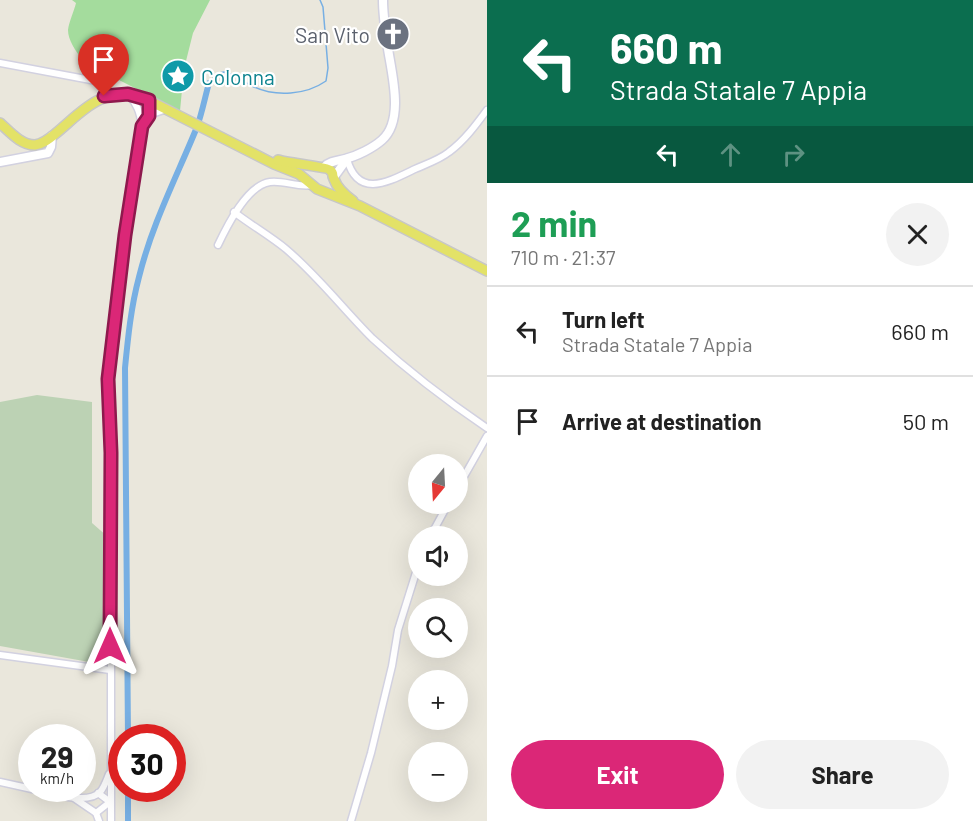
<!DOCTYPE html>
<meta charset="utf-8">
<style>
body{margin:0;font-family:Barlow,sans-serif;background:#f2f2f2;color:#222;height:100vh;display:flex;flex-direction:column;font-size:22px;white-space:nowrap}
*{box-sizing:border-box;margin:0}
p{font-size:20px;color:#767676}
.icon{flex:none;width:33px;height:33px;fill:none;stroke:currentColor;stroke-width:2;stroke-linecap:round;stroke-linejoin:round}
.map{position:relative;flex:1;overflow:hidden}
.sheet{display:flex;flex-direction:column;background:#fff;width:486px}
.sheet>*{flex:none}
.banner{background:#0b6e4f;color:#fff;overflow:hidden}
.needle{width:39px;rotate:198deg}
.fabs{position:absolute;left:408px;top:454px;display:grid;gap:12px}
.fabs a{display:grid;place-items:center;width:60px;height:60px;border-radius:50%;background:#fff;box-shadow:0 6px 24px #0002;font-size:30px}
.speed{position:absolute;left:18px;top:724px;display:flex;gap:12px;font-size:30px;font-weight:700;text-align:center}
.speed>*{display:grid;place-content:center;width:78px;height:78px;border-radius:50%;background:#fff;box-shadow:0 6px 24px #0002;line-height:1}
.speed small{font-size:15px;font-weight:400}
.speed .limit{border:9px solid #d22;background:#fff;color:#111}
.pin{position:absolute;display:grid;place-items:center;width:51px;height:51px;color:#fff;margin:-62px -26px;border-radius:50% 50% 50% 0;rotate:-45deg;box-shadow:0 0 6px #0007}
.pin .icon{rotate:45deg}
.me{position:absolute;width:66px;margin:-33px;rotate:0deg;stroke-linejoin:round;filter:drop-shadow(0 0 4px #0008)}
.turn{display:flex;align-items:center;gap:21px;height:126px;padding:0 24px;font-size:27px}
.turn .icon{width:78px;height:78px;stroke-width:2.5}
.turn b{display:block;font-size:42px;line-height:51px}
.lanes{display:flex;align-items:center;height:57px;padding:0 24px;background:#0003;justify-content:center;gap:30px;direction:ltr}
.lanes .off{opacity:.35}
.round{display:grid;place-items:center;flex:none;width:63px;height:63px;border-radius:32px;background:#f2f2f2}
.summary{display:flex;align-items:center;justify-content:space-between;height:102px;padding:0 24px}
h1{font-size:36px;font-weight:700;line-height:45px;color:#1e9e55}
.action{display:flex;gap:12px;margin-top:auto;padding:12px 24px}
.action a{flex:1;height:69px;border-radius:36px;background:#db2777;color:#fff;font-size:24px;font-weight:700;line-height:69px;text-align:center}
.action a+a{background:#f2f2f2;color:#222}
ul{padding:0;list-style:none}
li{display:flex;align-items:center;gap:18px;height:90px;padding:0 24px;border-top:2px solid #e0e0e0}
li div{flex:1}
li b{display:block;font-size:22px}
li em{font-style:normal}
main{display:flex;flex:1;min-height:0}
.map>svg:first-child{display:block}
.green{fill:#a4dc9d}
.cemetery{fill:#bcd2b4}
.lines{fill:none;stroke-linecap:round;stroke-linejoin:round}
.stream{stroke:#77afe3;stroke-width:1.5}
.canal{stroke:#77afe3;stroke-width:6}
.street-casing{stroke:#d2d1e0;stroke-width:9}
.secondary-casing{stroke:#d2d1e0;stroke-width:11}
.primary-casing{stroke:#c7c7c7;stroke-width:12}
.street{stroke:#fff;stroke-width:6}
.secondary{stroke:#fff;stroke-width:8}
.primary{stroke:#e3e267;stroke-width:9}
.route-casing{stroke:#8e194d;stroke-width:15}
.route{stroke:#db2777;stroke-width:10}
.labels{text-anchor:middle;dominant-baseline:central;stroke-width:4.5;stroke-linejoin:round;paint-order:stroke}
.worship-label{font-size:21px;fill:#5b616d;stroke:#fff;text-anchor:end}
.culture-label{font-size:21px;fill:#0d838f;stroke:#fff;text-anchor:start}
</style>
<main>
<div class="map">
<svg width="487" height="821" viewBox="0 0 487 821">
<rect width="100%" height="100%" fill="#eae7dc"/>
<path class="green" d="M72,0H210L193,33L184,69L180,111L119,80L109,86C96,75 68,49 68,30C69,22 74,11 76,3Z"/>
<path class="cemetery" d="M37,395L92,402V523L108,537L106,665L0,646V402Z"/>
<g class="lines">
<path class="stream" d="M209,83C214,77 217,72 224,72C235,73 244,83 254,87C276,97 306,95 326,81L328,68L323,7L320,0"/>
<g class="canal">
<path d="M128,738L125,368C128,337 131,307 139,277C152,224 177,176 197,127C202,113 205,97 209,83"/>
<path d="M128,789V821"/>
</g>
<defs>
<g id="street">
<path d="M0,63L96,81L108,96"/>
<path d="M149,115L167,109"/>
<path d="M142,126L149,115V100"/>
<path d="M347,159C358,199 388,182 415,169C426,164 439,160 449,152C464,141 476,125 487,110"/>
<path d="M234,212C251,225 270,236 286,249C318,276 343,309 372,338C408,371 447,401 487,428"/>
<path d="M218,245C227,226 247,185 270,182C284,180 298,188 312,185"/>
<path d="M458,487L487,436"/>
<path d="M430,537L448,504"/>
<path d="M0,655L110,670"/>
<path d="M0,782L32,789"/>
<path d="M33,789C49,792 87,806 100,792C104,788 107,779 109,774"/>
<path d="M74,798L96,813L99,821"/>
<path d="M96,813L110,802L98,793"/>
<path d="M111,821V453L108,379L125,235L142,126C140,112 137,104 128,94"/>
<path d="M351,821L371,753L392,666L398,630L418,566"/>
</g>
<g id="secondary">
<path d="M0,162L48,153L51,147L52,136"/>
<path d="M324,167C330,161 337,161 345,159C357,156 373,148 382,140C406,119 390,68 387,42C385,28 383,14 383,0"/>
<path d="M334,177L347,159"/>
</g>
<g id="primary">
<path d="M0,123C10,132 21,145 35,145C43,144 49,139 55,134C83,111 99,88 140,96L274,164L299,174L317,189L360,206L487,271"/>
<path d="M278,160C287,163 327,167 330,170C335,175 331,173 334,179C337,188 346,196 353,201"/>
</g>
</defs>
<use href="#street" class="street-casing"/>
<use href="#secondary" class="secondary-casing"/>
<use href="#primary" class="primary-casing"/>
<use href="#street" class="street"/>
<use href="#secondary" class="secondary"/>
<use href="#primary" class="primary"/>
</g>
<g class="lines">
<defs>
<path id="route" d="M104,96L128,94L149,100V116L142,126L125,235L108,379L111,453L110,646"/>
</defs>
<use href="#route" class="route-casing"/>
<use href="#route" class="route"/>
</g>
<defs>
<symbol id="church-disc" viewBox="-11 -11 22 22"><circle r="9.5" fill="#6b7280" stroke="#fff"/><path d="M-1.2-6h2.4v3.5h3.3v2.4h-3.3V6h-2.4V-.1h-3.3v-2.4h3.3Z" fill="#fff"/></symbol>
<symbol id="sight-disc" viewBox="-11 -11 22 22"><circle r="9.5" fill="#0f9aa8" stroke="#fff"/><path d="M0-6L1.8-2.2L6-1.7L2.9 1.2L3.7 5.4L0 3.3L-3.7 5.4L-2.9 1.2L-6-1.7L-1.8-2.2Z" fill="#fff"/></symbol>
</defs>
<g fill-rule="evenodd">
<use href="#church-disc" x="374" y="15" width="38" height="38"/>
<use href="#sight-disc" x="159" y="57" width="38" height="38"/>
</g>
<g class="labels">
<g class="worship-label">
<text x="370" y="34">San Vito</text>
</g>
<g class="culture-label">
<text x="201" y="76">Colonna</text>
</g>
</g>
</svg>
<div class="fabs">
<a><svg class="needle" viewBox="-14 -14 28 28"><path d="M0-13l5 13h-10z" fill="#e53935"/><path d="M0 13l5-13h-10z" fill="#767676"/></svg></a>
<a><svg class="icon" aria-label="sound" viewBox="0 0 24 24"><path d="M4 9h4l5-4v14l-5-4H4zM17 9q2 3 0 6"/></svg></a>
<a><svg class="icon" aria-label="search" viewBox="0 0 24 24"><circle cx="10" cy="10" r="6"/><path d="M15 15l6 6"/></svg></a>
<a>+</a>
<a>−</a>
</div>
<div class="speed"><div>29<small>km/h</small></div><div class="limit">30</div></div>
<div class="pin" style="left:104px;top:96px;background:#d93025"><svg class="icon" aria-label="arrive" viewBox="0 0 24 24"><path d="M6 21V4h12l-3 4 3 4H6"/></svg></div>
<svg class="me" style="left:110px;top:646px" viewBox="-20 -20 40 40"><path d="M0-17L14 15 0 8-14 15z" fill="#db2777" stroke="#fff" stroke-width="4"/></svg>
</div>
<section class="sheet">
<div class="banner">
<div class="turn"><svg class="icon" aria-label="left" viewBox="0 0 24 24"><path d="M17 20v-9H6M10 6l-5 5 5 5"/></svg><div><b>660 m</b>Strada Statale 7 Appia</div></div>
<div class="lanes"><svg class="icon" aria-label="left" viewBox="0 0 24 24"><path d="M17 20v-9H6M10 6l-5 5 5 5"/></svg><svg class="icon off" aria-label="ahead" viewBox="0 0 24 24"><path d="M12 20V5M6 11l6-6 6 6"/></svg><svg class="icon off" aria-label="right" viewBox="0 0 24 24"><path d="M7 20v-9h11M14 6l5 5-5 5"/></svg></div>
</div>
<div class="summary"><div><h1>2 min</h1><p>710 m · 21:37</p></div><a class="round"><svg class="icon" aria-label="close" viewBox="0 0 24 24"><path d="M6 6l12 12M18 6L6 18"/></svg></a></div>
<ul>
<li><svg class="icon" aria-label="left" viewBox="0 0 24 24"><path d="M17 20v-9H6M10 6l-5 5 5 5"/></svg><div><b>Turn left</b><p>Strada Statale 7 Appia</p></div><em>660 m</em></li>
<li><svg class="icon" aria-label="arrive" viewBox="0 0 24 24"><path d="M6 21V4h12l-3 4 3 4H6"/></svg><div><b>Arrive at destination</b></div><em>50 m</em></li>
</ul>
<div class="action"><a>Exit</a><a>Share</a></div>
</section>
</main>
